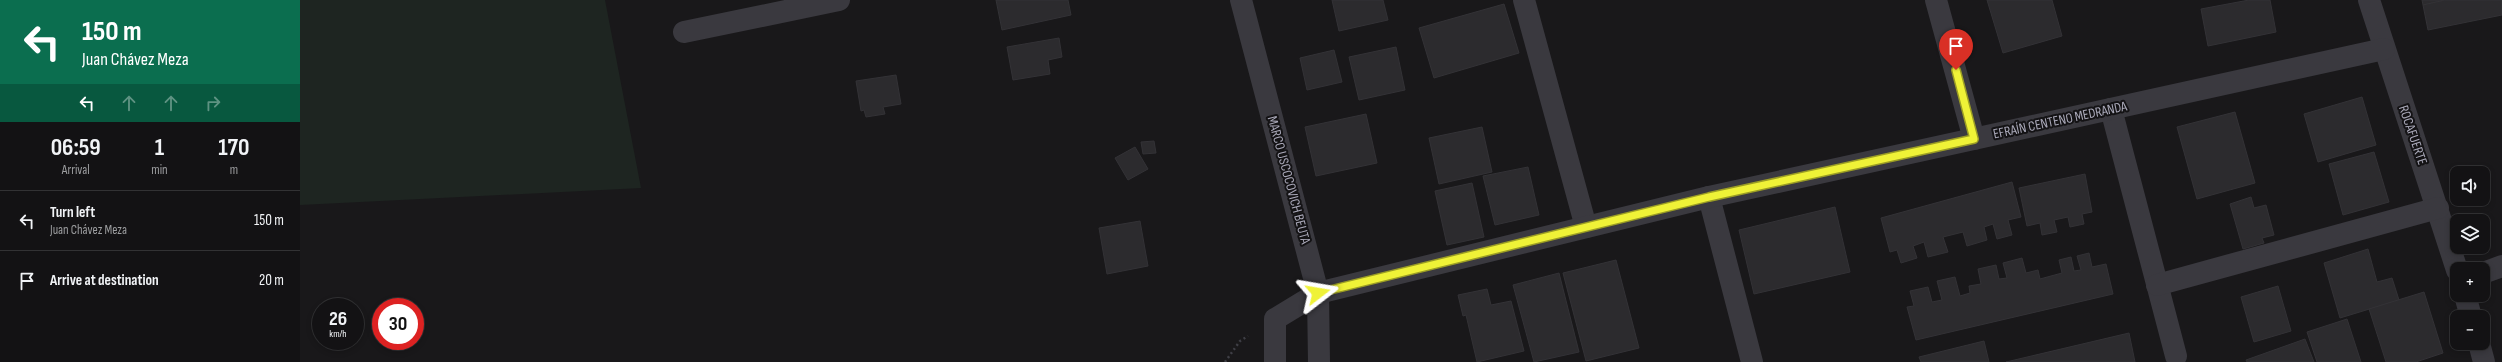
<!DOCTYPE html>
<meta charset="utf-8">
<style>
body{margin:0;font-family:"Sofia Sans Condensed",sans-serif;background:#202022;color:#f1f3f6;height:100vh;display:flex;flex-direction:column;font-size:15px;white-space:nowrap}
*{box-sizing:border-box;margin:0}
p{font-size:13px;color:#9d9ea0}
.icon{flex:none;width:22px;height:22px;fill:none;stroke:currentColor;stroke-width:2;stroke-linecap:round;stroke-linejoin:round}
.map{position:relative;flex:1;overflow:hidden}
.drawer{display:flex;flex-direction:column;background:#131214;width:300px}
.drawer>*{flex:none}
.banner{background:#0b6e4f;color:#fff;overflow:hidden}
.controls{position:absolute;left:2150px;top:166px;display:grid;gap:8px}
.controls a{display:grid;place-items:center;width:40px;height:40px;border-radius:8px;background:#131214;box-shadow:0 2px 6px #0003,0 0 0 1px #323234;font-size:20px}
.speed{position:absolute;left:12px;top:298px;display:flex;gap:8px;font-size:20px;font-weight:700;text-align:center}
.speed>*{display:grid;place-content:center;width:52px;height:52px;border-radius:50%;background:#131214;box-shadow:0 2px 6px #0003,0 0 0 1px #323234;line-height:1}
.speed small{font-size:10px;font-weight:400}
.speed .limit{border:6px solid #d22;background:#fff;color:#111}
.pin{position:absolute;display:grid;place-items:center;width:34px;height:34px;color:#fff;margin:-41px -17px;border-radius:50% 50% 50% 0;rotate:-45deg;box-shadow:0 0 4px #0007}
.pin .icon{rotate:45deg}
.me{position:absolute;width:44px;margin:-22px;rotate:76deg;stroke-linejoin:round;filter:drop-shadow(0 0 3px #0008)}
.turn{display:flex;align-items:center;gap:14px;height:84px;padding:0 16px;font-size:18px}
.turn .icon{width:52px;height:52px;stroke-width:2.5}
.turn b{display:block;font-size:28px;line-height:34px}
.lanes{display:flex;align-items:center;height:38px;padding:0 16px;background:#0003;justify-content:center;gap:20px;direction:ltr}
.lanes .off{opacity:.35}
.eta{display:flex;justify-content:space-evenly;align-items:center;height:68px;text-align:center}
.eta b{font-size:24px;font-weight:700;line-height:28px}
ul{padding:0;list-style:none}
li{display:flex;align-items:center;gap:12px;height:60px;padding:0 16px;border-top:1px solid #323234}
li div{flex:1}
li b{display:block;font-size:15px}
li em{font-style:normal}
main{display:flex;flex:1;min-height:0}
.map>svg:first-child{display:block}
.green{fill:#1e2521}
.building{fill:#2c2b2e;stroke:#333236}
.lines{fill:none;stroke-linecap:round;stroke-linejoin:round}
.path{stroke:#3f3f46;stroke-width:2.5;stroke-dasharray:2 3;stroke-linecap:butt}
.minor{stroke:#3a393f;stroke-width:22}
.route-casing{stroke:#9b9d24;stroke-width:10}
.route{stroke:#eff237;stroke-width:7}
.labels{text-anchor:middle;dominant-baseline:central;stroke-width:4;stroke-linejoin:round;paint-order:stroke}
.street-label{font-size:14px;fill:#abaaba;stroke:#141315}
</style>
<main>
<section class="drawer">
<div class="banner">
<div class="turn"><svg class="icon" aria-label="left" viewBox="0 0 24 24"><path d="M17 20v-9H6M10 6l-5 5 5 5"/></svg><div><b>150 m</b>Juan Chávez Meza</div></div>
<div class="lanes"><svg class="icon" aria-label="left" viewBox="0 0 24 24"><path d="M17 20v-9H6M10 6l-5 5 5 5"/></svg><svg class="icon off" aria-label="ahead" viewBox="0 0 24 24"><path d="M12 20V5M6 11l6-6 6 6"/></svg><svg class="icon off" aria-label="ahead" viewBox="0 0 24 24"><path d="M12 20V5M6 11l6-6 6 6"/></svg><svg class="icon off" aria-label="right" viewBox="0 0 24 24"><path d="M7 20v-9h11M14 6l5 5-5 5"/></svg></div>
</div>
<div class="eta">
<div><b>06:59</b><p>Arrival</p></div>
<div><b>1</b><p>min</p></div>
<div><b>170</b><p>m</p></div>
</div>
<ul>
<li><svg class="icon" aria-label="left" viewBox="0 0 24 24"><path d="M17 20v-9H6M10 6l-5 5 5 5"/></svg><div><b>Turn left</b><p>Juan Chávez Meza</p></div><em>150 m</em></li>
<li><svg class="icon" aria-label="arrive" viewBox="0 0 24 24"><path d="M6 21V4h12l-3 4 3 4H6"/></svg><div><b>Arrive at destination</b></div><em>20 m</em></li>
</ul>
</section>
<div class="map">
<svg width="2202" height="362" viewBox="0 0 2202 362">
<rect width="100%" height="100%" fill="#19181a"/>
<path class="green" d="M0,0H305L341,188L0,205Z"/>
<g class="building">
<path d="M696,0H768L771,15L702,30Z"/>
<path d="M1032,0H1083L1088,20L1039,31Z"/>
<path d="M1687,0H1752L1762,36L1703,53Z"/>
<path d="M1949,0H1970L1976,32L1908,46L1901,9Z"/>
<path d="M2122,0H2141L2142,1L2123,5Z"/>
<path d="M2202,0V15L2128,30L2123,5L2145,0Z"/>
<path d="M1204,4L1219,53L1134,78L1119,28Z"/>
<path d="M759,38L762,57L748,60L750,74L713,80L707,47Z"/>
<path d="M1096,47L1105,90L1059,100L1049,57Z"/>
<path d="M1034,50L1042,82L1007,90L1000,58Z"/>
<path d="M596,75L601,104L583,107L585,114L566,117L564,110L561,111L556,81Z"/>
<path d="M2062,97L2076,145L2018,162L2004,114Z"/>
<path d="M1935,112L1955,183L1897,199L1877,127Z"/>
<path d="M1066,114L1077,163L1016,176L1005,127Z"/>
<path d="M1182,127L1192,172L1139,184L1129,138Z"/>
<path d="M854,141L856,153L843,154L841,142Z"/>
<path d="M835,147L848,169L828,180L815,158Z"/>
<path d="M2074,152L2089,202L2043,215L2029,164Z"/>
<path d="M1228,167L1239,215L1195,225L1183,176Z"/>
<path d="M1785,174L1792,212L1782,214L1784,224L1770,227L1768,217L1754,220L1757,232L1742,235L1740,223L1727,226L1719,188Z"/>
<path d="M1712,182L1721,217L1708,220L1712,235L1697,239L1693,224L1684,227L1687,240L1667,246L1663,232L1643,237L1648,252L1628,257L1624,242L1613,246L1617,258L1601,263L1597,250L1590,252L1581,218Z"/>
<path d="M1172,183L1184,237L1147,245L1135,191Z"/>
<path d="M1951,197L1954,208L1966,205L1974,235L1962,238L1964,243L1943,249L1930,204Z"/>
<path d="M1535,207L1550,272L1454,294L1439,230Z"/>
<path d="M840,221L848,266L807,274L799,228Z"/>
<path d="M2068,249L2077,282L2092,278L2099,300L2040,318L2024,263Z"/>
<path d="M1789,253L1792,267L1806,264L1813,294L1616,340L1607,307L1614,306L1610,291L1628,287L1632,302L1642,300L1637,281L1655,277L1660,296L1670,293L1669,286L1681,284L1678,269L1696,265L1699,279L1707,278L1703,263L1722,258L1726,273L1738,270L1740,279L1762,273L1759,260L1771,257L1774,271L1781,270L1777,256Z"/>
<path d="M1316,260L1339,348L1286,361L1263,273Z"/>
<path d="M1259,273L1279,352L1234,362L1213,285Z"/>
<path d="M1978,286L1991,331L1954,342L1941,297Z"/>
<path d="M1187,289L1191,305L1211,301L1224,351L1177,362L1166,315L1163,316L1158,295Z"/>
<path d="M2124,292L2143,353L2116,362H2086L2069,309Z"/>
<path d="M2047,319L2061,362H2017L2007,332Z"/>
<path d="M1829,333L1835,362H1706Z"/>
<path d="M2005,339L2014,362H1947L1946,360Z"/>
<path d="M1684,341L1689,362H1621L1619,357Z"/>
</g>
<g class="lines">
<path class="path" d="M925,362L940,341L948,336"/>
<g class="minor">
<path d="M941,0L1018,293L1019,362"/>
<path d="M1224,0L1286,227"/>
<path d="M1636,0L1674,139"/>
<path d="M2069,0L2157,270"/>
<path d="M384,32L539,0"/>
<path d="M1811,109L1876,356"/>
<path d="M1409,197L1452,362"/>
<path d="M2183,273L2202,266"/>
<path d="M1857,285L2138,208"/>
<path d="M2165,295L2171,317"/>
<path d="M2179,343L2184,362"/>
<path d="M975,362V319L1018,293L1409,197L2084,49"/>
</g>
</g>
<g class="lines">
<defs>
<path id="route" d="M1018,293L1409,197L1674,139L1656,70"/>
</defs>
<use href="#route" class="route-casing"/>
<use href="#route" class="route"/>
</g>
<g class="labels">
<g class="street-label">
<text transform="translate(1760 120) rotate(-12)">EFRAÍN CENTENO MEDRANDA</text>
<text transform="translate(2113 135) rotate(71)">ROCAFUERTE</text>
<text transform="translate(989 180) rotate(75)">MARCO USCOCOVICH BEUTA</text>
</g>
</g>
</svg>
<div class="controls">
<a><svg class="icon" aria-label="sound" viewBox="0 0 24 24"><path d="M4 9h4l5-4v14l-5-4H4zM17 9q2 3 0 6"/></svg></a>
<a><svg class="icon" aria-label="layers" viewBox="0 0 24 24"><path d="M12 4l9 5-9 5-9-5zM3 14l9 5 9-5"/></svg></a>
<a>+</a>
<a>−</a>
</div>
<div class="speed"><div>26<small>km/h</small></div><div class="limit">30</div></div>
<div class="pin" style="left:1656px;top:70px;background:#d93025"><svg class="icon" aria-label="arrive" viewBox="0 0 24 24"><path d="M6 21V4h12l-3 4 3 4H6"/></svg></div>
<svg class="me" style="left:1018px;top:293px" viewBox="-20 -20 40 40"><path d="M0-17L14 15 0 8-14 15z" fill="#eff237" stroke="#fff" stroke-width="4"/></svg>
</div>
</main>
